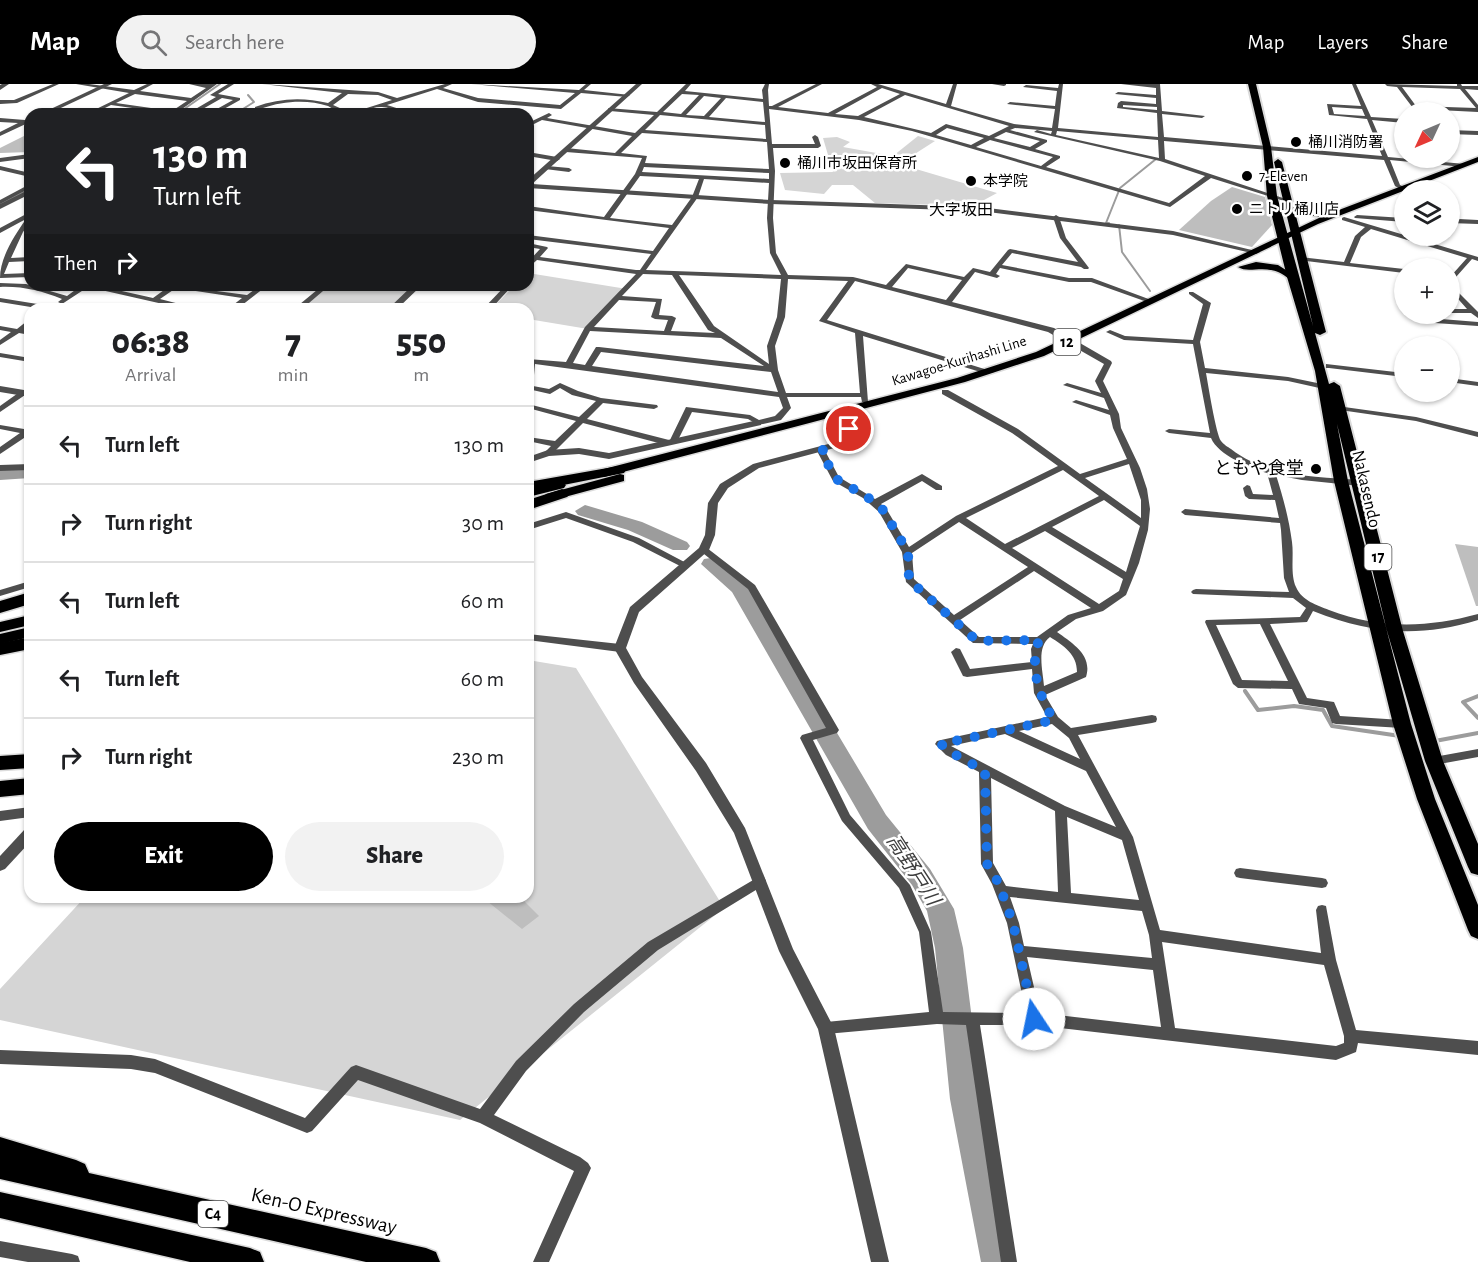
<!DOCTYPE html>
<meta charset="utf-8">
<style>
body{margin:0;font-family:"Alegreya Sans","Noto Sans JP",sans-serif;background:#f2f2f2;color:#202124;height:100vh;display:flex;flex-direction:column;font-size:22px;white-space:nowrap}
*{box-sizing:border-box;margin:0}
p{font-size:20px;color:#757577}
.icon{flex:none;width:33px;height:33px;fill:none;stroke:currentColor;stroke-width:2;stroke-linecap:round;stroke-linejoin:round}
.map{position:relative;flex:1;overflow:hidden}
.sheet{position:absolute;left:24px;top:219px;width:510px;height:600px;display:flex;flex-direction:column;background:#fff;border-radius:18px;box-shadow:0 2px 4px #0004}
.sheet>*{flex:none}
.top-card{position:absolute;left:24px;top:24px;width:510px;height:183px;border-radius:18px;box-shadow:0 2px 4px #0004;background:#202124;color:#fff;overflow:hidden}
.needle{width:39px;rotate:226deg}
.controls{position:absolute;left:1394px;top:18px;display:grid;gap:12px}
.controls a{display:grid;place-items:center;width:66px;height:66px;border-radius:50%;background:#fff;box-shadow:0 2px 4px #0004;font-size:30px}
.pin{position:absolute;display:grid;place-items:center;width:51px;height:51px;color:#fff;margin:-26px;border:3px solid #fff;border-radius:50%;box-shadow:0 2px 6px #0007}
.me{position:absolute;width:66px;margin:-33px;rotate:349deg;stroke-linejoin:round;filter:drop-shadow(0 0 4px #0008)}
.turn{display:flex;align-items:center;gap:21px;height:126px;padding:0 30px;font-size:27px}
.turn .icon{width:78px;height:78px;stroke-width:2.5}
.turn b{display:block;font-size:42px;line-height:51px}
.then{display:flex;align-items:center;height:57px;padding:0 30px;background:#0003;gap:12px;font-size:22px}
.eta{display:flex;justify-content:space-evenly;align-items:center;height:102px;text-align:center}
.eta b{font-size:36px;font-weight:800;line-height:42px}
.action{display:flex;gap:12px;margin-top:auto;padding:12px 30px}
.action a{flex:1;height:69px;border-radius:36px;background:#000;color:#fff;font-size:24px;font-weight:800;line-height:69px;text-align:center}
.action a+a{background:#f2f2f2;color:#202124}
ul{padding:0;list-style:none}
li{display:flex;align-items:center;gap:18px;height:78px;padding:0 30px;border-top:2px solid #e0e0e0}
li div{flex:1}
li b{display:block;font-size:22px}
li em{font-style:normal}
header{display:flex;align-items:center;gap:36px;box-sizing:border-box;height:84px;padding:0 30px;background:#000;color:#fff}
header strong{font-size:28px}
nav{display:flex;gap:33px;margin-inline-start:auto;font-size:21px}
.search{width:420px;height:54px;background:#f2f2f2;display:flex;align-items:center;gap:15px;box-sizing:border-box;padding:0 21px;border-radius:33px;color:#757577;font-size:22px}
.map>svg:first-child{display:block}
.green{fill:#d5d5d5}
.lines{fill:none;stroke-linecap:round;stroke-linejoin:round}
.stream-far1{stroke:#9c9c9c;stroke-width:2}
.stream{stroke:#9c9c9c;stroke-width:4}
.river{fill:#9c9c9c;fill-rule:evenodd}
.building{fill:#bebebe}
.primary-casing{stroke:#dbdbdb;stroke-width:3}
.trunk-casing{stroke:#dbdbdb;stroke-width:4}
.motorway-casing{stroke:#dbdbdb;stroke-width:3}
.minor{fill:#4e4e4e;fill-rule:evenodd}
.tertiary{fill:#4e4e4e;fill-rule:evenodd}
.primary{fill:#000;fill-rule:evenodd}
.trunk{fill:#000;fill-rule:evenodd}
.motorway{fill:#000;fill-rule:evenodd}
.route{stroke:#1a73e8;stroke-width:10;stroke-dasharray:0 18}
.poi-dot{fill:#000;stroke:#fff;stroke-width:2}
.labels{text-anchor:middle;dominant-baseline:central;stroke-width:5;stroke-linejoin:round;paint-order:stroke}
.far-poi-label{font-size:15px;fill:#000;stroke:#fff;text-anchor:start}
.far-street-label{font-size:15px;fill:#000;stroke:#fff}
.far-neighbourhood-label{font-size:16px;fill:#000;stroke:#fff}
.shield{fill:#fff;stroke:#4c4c4c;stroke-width:1.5}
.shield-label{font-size:16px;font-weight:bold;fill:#000}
.poi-label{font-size:18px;fill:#000;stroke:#fff;text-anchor:end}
.street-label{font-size:18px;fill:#000;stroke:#fff}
.water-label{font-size:20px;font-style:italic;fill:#3d3d3d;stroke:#fff}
.near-street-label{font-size:21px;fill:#000;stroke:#fff}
</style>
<header>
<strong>Map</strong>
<div class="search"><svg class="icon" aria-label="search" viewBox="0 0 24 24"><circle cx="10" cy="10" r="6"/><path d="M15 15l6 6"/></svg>Search here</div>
<nav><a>Map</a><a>Layers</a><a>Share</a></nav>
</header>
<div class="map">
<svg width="1478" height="1178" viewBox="0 0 1478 1178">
<rect width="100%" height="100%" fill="#fff"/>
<g class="green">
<path d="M918,52L935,57L899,80L997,109L973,122L875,119L853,101H832L824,110L785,106L780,89L833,88L823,54L837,53L850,58L843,63L893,72Z"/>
<path d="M528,189L627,205L588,245L528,235V225H491L515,201H528Z"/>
<path d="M327,201H409L417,202L392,225H298Z"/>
<path d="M528,576L576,584L724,824L460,1036L0,936V905L85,813H528Z"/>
</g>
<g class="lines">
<g class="stream-far1">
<path d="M177,30L220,0"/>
<path d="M235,30L254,18L248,11"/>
<path d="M0,120L30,104"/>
<path d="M1109,139H1106L1120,104L1156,75"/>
<path d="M1119,141L1122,168L1150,207"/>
</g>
<g class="stream">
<path d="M1245,607L1258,626L1294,622L1323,626L1332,642L1400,652"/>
<path d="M1478,612L1463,618L1478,634"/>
<path d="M1435,657L1478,649"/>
</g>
<g class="river">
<path d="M30,382V394L0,396V384Z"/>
<path d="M585,421L642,438L687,458L690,462L687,466H673L628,446L578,431L575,427Z"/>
<path d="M711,474L718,475L747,498L886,731L930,785L954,825L963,864L982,1015L1015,1178H981L950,1015L935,864L927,827L912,801L868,745L732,508L701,480L704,475Z"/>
</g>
</g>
<g class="building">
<path d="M30,49V68L0,69V64Z"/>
<path d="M1232,103L1265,113L1272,141L1252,163L1179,146L1211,117Z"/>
<path d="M1455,460L1478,463V522H1476Z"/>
<path d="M482,813H520L539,832L522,845Z"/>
</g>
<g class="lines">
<defs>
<g id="primary">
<path d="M1478,73V78L1318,140L1044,272L965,298L604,393L598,389L600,386L957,294L1036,268L1321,133L1299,130L1284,121V117H1290L1304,126L1331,129Z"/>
<path d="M1256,178L1278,181L1297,193L1289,195C1268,177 1250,191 1238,183Z"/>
<path d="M620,390L624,391V397L550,417L544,413L546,410Z"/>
<path d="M560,397L566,401L564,404L528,413V405Z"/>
<path d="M30,531V541L0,548V538Z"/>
<path d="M30,543V553L0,560V550Z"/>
</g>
<path id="trunk" d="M1248,0H1256L1271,63L1277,112L1313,242L1274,78L1278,75L1282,78L1326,248L1320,251L1315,249L1329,300L1334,298L1340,302L1403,547L1443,677L1478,760V791L1471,789L1468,783L1425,677L1387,547L1337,340L1348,397L1411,640L1435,715L1478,821V855L1471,852L1468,846L1417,715L1393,640L1334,397L1315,287L1287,193L1267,112L1263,63Z"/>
<g id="motorway">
<path d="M619,382L626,386L624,389L528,408V398Z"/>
<path d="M562,405L567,407L570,410L567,413L528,426V416Z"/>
<path d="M30,508V520L0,529V517Z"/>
<path d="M30,553V565L0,571V559Z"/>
<path d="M30,670V684L0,686V672Z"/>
<path d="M30,694V710L0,713V697Z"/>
<path d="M0,1053L76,1076L85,1080L89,1089L426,1164L436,1168L440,1178H366L0,1095Z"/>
<path d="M0,1108L250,1164L260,1168L264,1178H190L0,1134Z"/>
</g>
</defs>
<use href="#primary" class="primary-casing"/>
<use href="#trunk" class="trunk-casing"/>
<use href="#motorway" class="motorway-casing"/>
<g class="minor">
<path d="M53,0H59L17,19L0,20V16H14Z"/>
<path d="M76,0H89L134,6L147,0H153L140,7L191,14L206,4L189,0H217L175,30L111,21L93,30H86L129,9ZM135,10L187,17L172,27L116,19Z"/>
<path d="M228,0H234L218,10L240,14V16L215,30H208L233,16L222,14L194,30H187L216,13L210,11Z"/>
<path d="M262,0L378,8L397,14L445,0H452L443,4L478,14L560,21L575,9L471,0L579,6L586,0H591L584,6L630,11L627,13L581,9L561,25L478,18L437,5L387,21L415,30C403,30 393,24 382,23C370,22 359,32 345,30C339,29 334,25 328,22C308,15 282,17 263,24L283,30C275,30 267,26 260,27C254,28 250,30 243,30L255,25V23C279,14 303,13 328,19L342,9ZM348,10L378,11L392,16L351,29L333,21Z"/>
<path d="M686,0H691L685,7L763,15L762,6L765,0H769L768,6L769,22H772L816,0H822L778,23L828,29L877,3L871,0H878L946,20L953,0H957L951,22L1014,40L1052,44L1055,25L1007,20L1010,18L1055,22L1057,7L1023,3L1026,1L1058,4L1059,0H1063L1058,44L1158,53L1157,29L1117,24L1118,19L1121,17L1156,20V14L1115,10L1118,8L1156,11V4L1121,0H1160L1162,27L1205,32L1202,34L1162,30L1164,53L1382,72L1367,35L1329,31L1327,20L1361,22L1352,0H1356L1371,33L1404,35V39L1372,36L1388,73L1465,80V82L1463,83L1390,76L1400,101L1408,105L1404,107L1395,102L1384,76L1164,57L1165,75L1289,116L1284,117L1211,94L1170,123L912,47L859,36L769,25L772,60H815L812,53L815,51L818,53L821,62L818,64H773L775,87L773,134L776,169L788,191L853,193L886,201L906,180L964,193L973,184L990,188L1008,166L1010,165L1078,178L1060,154L1053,133L1056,131L1059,133L1066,154L1086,180L1089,184L1088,185H1084L1081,183L1012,169L1002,181L1069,194H1092L1154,217V219H1150L1091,198H1069L1000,184L996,190L1000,192L997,194L975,188L952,218L1054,244L1111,277L1112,279L1103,297L1119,330L1121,344L1140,384L1147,405L1150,425L1148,446L1139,479L1126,511L1103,527L1076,535L1057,548C1072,559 1093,571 1086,593L1045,611L1058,633L1071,644L1152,631L1156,632L1157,635L1156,638L1152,639L1078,651L1133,753L1160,846L1321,869L1316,826L1318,822L1322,821L1326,822L1336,876L1356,946L1478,957V971L1358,959L1356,968L1336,976L1034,941H980L1017,1178H1001L966,941L937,940L826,950L821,949L819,944L821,939L826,938L929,928L919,848L899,804L842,737L800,654L802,651L826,644L748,505L699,466L701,464H707L755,501L839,646L837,649L813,656L850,731L910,801L931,848L943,928L1026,929L1007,839L992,800L981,780L979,688L946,671L935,660L937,657L941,656L1047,633L1034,609L1032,585L967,593L963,592L951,568L956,564L960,565L970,585L1032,578L1031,565L1033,560L973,559L906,498L902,468L879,428L863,414L833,397L817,367L818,365H824L839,393L875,415L922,390L942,402V406H936L922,397L881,420L887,426L909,463L956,432L1058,382L1012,349L942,310V306H948L1018,345L1080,390L1127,375L1113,344L1110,331L1072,318L1076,316L1109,326L1104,314L1063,301L1067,299L1101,309L1095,297L1104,280L1048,248L855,197L827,236L994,288L987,290L863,252L868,318H862L861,313H787L791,324L781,336L758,341L748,335L692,328L678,356L674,358L670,356L686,323L750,331L759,336L775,332L783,324L779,313L535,280L533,302L549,305L560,299L578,307L601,314L657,321L658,323L654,325L603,319L587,335L669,356L670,358L666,361L583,339L551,371H545L544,369L551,362L528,357V353L555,357L576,337L528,324V320L579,333L596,317L572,311L560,304L550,310L528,305V275L566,278L585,243L636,190L537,176L528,184V178L540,165L528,163V159L547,163L548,164L540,173L636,186H640L651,170L528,155V151L653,167L669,144L528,126V122L604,133L635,90L642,74L566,68L563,66L566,64L615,69L632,52L542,36L528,43V39L549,29L552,31L547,34L635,49L654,31L610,27L608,24L657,28ZM882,4L900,10L858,32L835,30ZM682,10L699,11L681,30L663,28ZM905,11L1009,42L989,52L946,40L931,49L864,33ZM704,12L721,14L704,32L686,31ZM726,14L763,18L765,38L709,33ZM1123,21L1157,23V26L1123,23ZM1332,23L1362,25L1365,32L1334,30ZM660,31L765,41L766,55L645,46ZM947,44L984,54L971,61L936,51ZM1015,44L1052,47L1051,50L1037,46L1034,48L1160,77L1205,92L1169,119L1046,83L1060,74V72L1035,65L1047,58V56L1010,46ZM1057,47L1158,56L1159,74L1056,51ZM1006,48L1040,57L1030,63L994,54ZM642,49L767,58L769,85L645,79L647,72L621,69ZM990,56L1053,73L1041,82L976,63ZM644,83L769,89V95L642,88ZM640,92L699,95L692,113L672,141L610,134ZM704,95L769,99L767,134L770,169L781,191L646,186L698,113ZM908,184L962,196L946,216L892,203ZM643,190L672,191L708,246L715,249L671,247L676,234L672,232L659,231L662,215L622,212ZM679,191L781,195L777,233L767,262L769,280L714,242ZM788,195L848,197L819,237L855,249L860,309H786L778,286L775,262L785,233ZM619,216L656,218L651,233L655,235L668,236L664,247L594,243ZM590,247L721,254L764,282L599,263H596L585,281L573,279ZM601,268L771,288L778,308L592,282ZM1129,380L1141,416V434L1085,394ZM1063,386L1099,412L1005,460L966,434ZM1104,416L1140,442L1126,488L1052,443ZM959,438L1028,483L954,531L914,495L912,469ZM1045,447L1123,495L1119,507L1099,520L1012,464ZM1034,487L1091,524L1068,531L1037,553H979L960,536ZM1050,553C1064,562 1077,570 1077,588L1044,602C1043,587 1036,563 1050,553ZM1052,640L1069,654L1080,675L1019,647ZM1005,650L1086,687L1116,743L1065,722L951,662ZM991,694L1055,727L1058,808L1006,802L993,779ZM1067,733L1122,756L1139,816L1071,809ZM1010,813L1142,827L1149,851L1152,874L1024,862L1019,839ZM1162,858L1324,881L1344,952V959L1336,962L1175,944ZM1027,873L1153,886L1161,943L1040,929Z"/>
<path d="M992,0H1006V1L1004,2Z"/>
<path d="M1385,0L1457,2V0H1461L1462,2H1478V6L1465,5L1478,21V28L1418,25L1421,28H1416L1397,3L1387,2ZM1402,3L1460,5L1476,24L1416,22Z"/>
<path d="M1449,46L1478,47V51L1449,50Z"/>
<path d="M528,68L557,73L560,75L557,77L528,72Z"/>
<path d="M30,70V74L0,78V74Z"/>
<path d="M0,82L30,89V93L0,86Z"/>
<path d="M547,82L569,84L572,86L569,88L545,85L544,84Z"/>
<path d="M30,100V104L0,120V116Z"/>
<path d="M1428,100L1439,105L1440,106C1435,107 1429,106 1425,102Z"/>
<path d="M1449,123L1451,124L1459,135L1478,136V140L1449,139V135H1453L1449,129Z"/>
<path d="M30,128V138L23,148L11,174L30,173V177L9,178L4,190L30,189V193L0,194C0,173 15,151 26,135L0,149V144Z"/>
<path d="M1357,131L1404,134V138L1355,134L1354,133Z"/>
<path d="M1344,133L1478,173V177L1472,175L1456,193L1458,208L1478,228V234L1471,229H1449V225H1467L1452,208L1450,193L1467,174L1371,145L1361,153L1350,179L1404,185V189L1298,176L1297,175L1300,173L1344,178L1355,152L1365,143L1342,136V134Z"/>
<path d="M0,199L26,200L67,212L82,201H95L153,214L171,201L247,211L261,201H268L237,225H228L242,214L176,204L160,215L199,225H185L88,203L62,220L58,218L62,215C42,207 22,202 0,203Z"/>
<path d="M323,201H330L302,225H294Z"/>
<path d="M506,201H513L491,225H483Z"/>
<path d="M1189,208H1193L1211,219L1200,258L1205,284L1288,293L1327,301L1328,303L1324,305L1288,297L1206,289C1208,300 1216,350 1221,357C1223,360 1228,363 1231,365C1266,393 1318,393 1360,396L1364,399L1360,402L1302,396L1276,391C1283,413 1289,435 1292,458C1294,472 1290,490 1296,503C1302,517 1317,521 1329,526C1379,545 1427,544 1478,530V536C1418,554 1371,550 1313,527L1307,538L1270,540L1307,614L1334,618L1340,632L1402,636L1406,637L1407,640L1406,643L1402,644L1336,640L1332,639L1326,624L1299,620L1292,605L1238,604L1233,600L1205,538L1206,536L1300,533L1306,524L1293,514L1193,510L1191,508L1193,506L1196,505L1289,508L1284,494L1281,446L1280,439L1185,431L1181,428L1185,425L1279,434L1275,416L1249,415L1245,412L1243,404L1247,401L1250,402L1253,410L1273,411L1267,389C1250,384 1218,371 1211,354L1169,349L1165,347L1169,345L1210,349L1193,260L1124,256L1106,248L1110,246L1125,252L1193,256L1203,220L1189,210ZM1260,540L1288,597L1242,596L1216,541Z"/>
<path d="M0,214L56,223L60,225H43L0,218Z"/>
<path d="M1432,230H1439L1441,235L1478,238V242L1435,239Z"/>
<path d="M27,237H30V242L25,246L30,247V251L19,249L0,261V256L11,248L0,246V242L17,245Z"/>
<path d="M0,269L30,274V278L0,273Z"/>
<path d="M1326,280L1404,289V293L1329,284H1326Z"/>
<path d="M1449,294L1478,298V302L1449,298Z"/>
<path d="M21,307H27L28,309L0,328V322Z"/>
<path d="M1337,322L1416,333L1478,348V353L1416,337L1340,326L1336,324Z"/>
<path d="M0,341L30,346V350L0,370V363L20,349L0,345Z"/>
<path d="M30,380V386L0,387V381Z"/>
<path d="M566,428L639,454L690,481L685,484L682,483L633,458L566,434L528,446V440Z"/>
<path d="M30,497V503L0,512V506Z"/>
<path d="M528,550L620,560L625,564L620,568L528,556Z"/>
<path d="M1478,665V673L1434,681L1430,680L1428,677L1430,674L1434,673Z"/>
<path d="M30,723V733L0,737V727Z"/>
<path d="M1240,784L1322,794L1326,795L1328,799L1326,803L1322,804L1240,794L1236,793L1234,789L1236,785Z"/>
<path d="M760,792L764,793L766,797L764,801L658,866L584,928L526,987L494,1031L580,1073L588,1079L591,1084L549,1178H533L574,1087L480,1039L358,996L312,1047L307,1049L155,989L131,985L0,980V966L131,971L155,975L305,1034L351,983L356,981L480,1025L516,977L574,920L648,858Z"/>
<path d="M0,1157L72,1170L78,1172L80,1178H28L0,1173Z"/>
</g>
<g class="tertiary">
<path d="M2,0H9L0,6V1Z"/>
<path d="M104,0H112L48,30H40Z"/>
<path d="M636,0H642L532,100L771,116L980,123L1173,147L1260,168L1256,170L1173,151L980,127L771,120L528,104V96Z"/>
<path d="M0,34L25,36L30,34V38L0,52V48L18,39L0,38Z"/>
<path d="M30,105V110L0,125V120Z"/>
<path d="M413,201H422L397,225H388Z"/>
<path d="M0,302L30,307V313L0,308Z"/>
<path d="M838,326L841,327L854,345V351L842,362L759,384L728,404L718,419L715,451L709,466L639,528L626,564L642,593L706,679L745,744L793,865L834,944L889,1178H871L818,945L779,867L734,749L696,687L634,599L614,564L630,523L699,464L705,451L708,419L720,400L753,380L836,358L844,350V345L833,329Z"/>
<path d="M758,336L761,337V341L609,375L579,370L549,372L528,379V373L548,366L579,364L609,369Z"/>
<path d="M30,743V758L5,785L0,787V772L25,745Z"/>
</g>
<use href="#primary" class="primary"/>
<use href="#trunk" class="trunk"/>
<use href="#motorway" class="motorway"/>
</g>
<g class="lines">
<path class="route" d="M849,345L845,356L821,367L836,395L866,412L883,426L908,468L909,496L977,557L1039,556C1029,582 1039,613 1054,636L941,660L950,668L985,687L987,780L998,798L1013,839L1034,935"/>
</g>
<g class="poi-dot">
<circle cx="1296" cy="58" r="6"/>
<circle cx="785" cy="79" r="6"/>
<circle cx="1247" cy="92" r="6"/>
<circle cx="971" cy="97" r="6"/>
<circle cx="1237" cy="125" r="6"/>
<circle cx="1316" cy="385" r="6"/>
</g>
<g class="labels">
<g class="far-poi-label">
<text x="1308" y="58">桶川消防署</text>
<text x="797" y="79">桶川市坂田保育所</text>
<text x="1259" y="92">7-Eleven</text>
<text x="983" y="97">本学院</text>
<text x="1249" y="125">ニトリ桶川店</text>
</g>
<g class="far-street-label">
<text transform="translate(959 277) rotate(-17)">Kawagoe-Kurihashi Line</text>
</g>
<g class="far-neighbourhood-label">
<text x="961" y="126">大字坂田</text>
</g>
<g class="shield">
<rect x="1053.5" y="245" width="27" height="26" rx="4.5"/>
<rect x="1364.5" y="460" width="27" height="26" rx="4.5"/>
<rect x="198" y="1117" width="30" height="26" rx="4.5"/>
</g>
<g class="shield-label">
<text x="1067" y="258">12</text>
<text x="1378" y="473">17</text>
<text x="213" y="1130">C4</text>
</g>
<g class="poi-label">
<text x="1304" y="385">ともや食堂</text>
</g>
<g class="street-label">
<text transform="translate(1366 405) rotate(77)">Nakasendo</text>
</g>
<g class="water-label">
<text transform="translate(913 786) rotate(57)">高野戸川</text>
</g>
<g class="near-street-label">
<text transform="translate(324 1127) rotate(13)">Ken-O Expressway</text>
</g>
</g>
</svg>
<div class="controls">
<a><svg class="needle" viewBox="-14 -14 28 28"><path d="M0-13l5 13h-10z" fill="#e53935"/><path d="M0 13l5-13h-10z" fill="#757577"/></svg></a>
<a><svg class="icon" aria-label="layers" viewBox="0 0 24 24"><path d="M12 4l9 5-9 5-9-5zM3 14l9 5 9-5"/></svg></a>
<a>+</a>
<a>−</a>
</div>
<div class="pin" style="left:849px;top:345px;background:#d93025"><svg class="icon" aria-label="arrive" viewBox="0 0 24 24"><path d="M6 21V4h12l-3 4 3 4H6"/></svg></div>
<svg class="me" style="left:1034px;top:935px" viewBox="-20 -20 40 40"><circle r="19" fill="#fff"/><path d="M0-13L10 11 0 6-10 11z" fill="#1a73e8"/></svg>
<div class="top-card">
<div class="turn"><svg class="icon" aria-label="left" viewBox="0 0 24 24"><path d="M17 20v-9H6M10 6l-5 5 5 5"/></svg><div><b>130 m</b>Turn left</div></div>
<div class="then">Then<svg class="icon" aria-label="right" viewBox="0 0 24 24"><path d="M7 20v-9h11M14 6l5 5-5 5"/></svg></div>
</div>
<section class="sheet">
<div class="eta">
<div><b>06:38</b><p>Arrival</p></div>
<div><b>7</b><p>min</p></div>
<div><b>550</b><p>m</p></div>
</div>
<ul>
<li><svg class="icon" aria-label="left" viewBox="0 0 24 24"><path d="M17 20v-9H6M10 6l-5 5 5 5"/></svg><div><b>Turn left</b></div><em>130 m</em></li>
<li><svg class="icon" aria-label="right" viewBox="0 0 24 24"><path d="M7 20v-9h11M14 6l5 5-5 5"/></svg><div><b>Turn right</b></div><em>30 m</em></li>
<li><svg class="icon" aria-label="left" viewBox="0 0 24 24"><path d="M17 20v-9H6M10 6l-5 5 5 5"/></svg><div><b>Turn left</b></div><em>60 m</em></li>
<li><svg class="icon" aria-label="left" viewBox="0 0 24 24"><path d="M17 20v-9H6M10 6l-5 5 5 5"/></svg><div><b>Turn left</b></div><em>60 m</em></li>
<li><svg class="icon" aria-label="right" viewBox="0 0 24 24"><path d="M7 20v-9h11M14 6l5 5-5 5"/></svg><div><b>Turn right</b></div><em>230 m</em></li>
</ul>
<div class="action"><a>Exit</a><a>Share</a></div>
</section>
</div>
